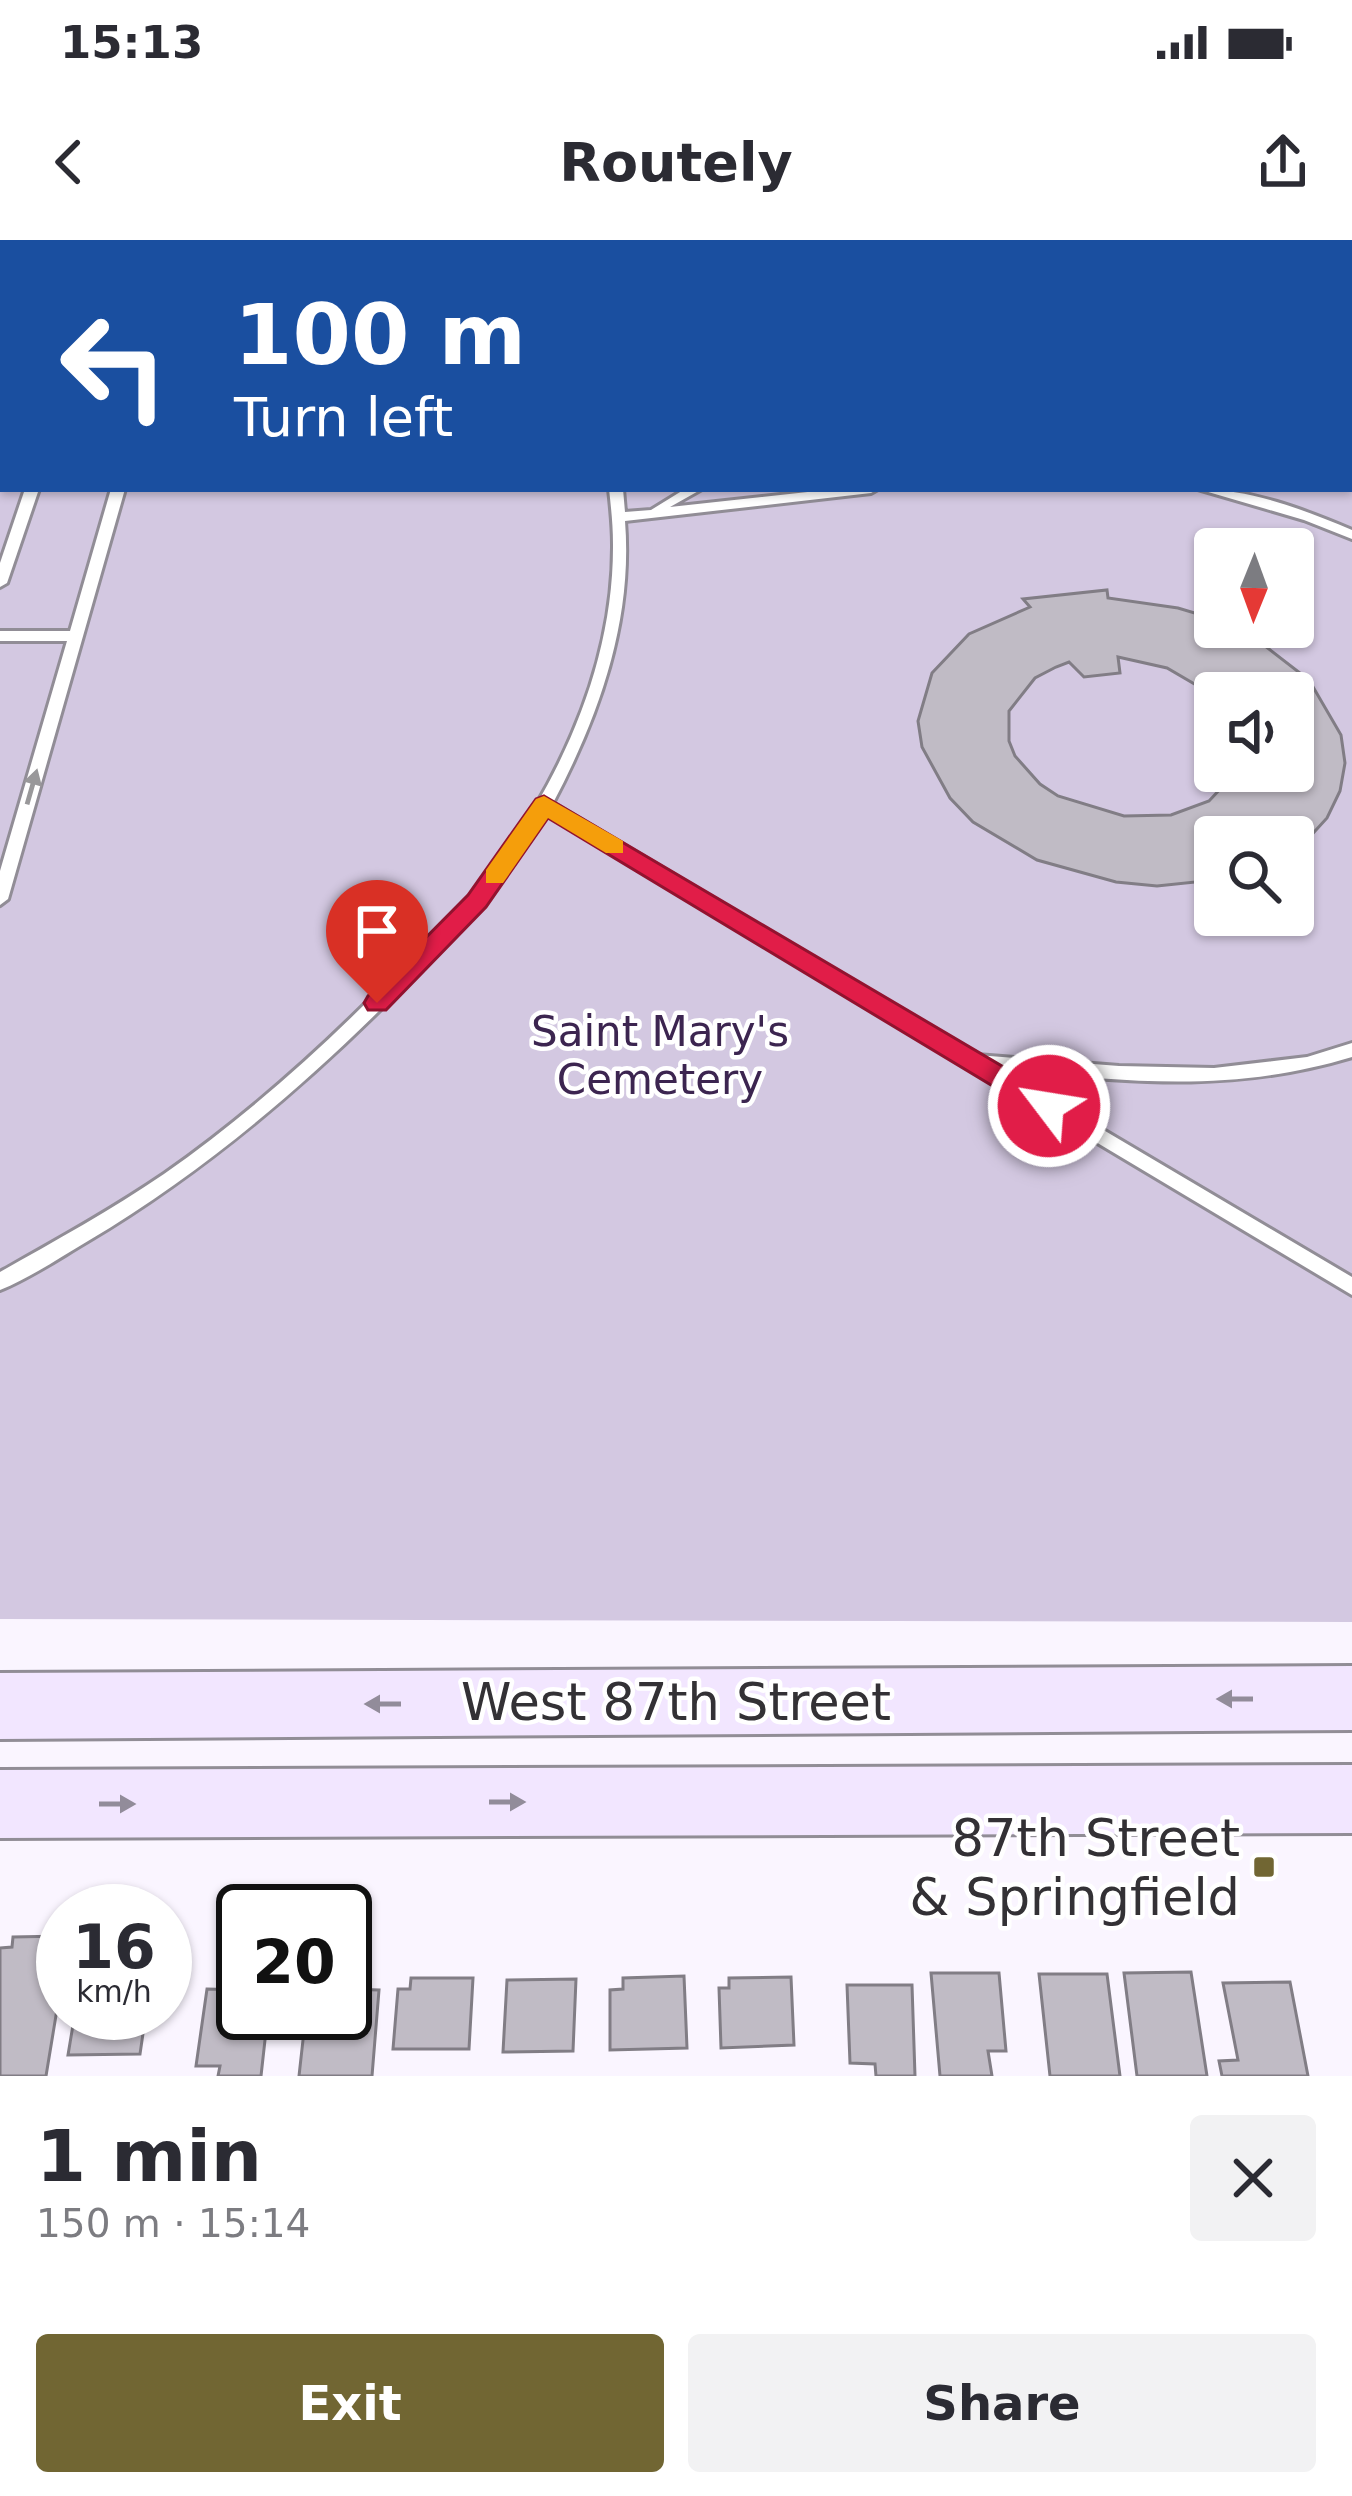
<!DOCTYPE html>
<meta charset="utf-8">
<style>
body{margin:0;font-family:"DejaVu Sans",sans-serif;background:#f2f2f3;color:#2b2b33;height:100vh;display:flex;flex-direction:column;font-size:45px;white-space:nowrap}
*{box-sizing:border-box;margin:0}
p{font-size:39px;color:#7c7c81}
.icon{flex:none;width:66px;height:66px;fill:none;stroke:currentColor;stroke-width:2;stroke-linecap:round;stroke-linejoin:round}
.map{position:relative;height:1836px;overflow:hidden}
.side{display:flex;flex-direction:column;background:#fff;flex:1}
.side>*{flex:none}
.top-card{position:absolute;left:0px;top:0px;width:1353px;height:252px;box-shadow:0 3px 9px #0004;background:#1a4fa0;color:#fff;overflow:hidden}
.needle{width:78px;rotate:181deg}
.tools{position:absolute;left:1194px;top:288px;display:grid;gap:24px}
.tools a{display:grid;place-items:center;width:120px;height:120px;border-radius:12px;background:#fff;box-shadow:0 3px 9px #0004;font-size:60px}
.speed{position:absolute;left:36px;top:1644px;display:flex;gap:24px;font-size:60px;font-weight:700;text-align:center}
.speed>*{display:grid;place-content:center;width:156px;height:156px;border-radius:50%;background:#fff;box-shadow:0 3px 9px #0004;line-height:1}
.speed small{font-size:30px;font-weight:400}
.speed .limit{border:6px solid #111;border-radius:18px;background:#fff;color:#111}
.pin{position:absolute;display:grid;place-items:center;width:102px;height:102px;color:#fff;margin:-123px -51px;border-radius:50% 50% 50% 0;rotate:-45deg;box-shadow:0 0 12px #0007}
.pin .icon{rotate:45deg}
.me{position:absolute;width:132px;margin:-66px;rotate:301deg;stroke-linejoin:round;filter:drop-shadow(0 0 9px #0008)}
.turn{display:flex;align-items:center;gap:42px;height:252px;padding:0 36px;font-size:54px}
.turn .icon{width:156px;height:156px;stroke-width:2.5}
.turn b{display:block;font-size:84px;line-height:102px}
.round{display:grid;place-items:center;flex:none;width:126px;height:126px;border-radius:12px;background:#f2f2f3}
.headline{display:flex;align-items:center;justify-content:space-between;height:204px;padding:0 36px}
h1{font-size:72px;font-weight:600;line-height:90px}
.cta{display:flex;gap:24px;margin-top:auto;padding:24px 36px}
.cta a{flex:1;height:138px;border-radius:12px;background:#716633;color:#fff;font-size:48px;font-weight:600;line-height:138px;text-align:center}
.cta a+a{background:#f2f2f3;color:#2b2b33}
.status{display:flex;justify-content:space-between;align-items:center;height:84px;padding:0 60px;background:#fff;direction:ltr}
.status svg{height:33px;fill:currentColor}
header{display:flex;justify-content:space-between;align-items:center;height:156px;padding:0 36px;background:#fff;font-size:54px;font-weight:600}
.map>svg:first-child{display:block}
.green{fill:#d3c8e1;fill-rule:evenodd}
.building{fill:#c0bbc5;stroke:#817d85;stroke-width:3;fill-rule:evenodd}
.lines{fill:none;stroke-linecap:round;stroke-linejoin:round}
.lane-casing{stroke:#918d96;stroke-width:6}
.secondary-casing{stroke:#918d96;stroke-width:6}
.lane{fill:#fff;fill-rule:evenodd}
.secondary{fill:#f2e6ff;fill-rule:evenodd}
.oneway{fill:#99989a}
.oneway2{fill:#928c9a}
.route{fill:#e11d48;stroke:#92132f;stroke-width:3}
.slow{fill:#f59e0b}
.poi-dot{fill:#716633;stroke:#fff;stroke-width:4.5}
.labels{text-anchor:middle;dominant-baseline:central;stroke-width:9;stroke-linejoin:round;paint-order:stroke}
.park-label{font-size:42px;fill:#3c2550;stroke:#fff}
.near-street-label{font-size:51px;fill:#333135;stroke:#fff}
.near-poi-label{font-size:51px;fill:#333135;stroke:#fff;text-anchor:end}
</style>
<div class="status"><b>15:13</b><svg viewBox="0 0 49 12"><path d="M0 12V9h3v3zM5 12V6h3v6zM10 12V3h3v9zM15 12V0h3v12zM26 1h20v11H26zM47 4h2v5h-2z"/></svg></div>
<header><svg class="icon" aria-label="back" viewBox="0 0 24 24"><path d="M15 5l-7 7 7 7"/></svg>Routely<svg class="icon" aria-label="share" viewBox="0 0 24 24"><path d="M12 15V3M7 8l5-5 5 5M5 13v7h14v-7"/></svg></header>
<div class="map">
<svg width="1352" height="1836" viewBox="0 0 1352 1836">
<rect width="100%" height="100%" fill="#faf5ff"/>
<path class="green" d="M0,0H1352V1382L0,1379ZM3,3H1350V249H3ZM1215,309H1293V387H1215ZM1215,453H1293V531H1215ZM1215,597H1293V675H1215Z"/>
<g class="building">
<path d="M110,0H230L109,3Z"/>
<path d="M1107,350L1108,358L1178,368L1215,379V387H1232L1252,396L1309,440L1341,495L1345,523L1340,551L1327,578L1305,602L1293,609V597H1215V640L1157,646L1116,642L1037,620L973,582L950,558L922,507L918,481L932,433L969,394L1030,367L1023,359ZM1118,417L1167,428L1215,456L1293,453V531H1237L1209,561L1171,575L1124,576L1058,556L1040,544L1015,516L1009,501V471L1035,438L1056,427L1069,422L1084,437L1120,433Z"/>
<path d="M63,1696V1733L46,1836H0V1708L12,1707L13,1697Z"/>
<path d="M1191,1732L1207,1836H1137L1124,1733Z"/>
<path d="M931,1733H999L1006,1811H988L992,1836H940Z"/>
<path d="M1039,1734H1107L1120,1836H1050Z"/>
<path d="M684,1736L687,1808L610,1810V1750L623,1749V1738Z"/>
<path d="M791,1737L794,1805L721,1808L719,1748H729V1738Z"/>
<path d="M411,1738H473L469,1809H393L398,1749H410Z"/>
<path d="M576,1739L573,1811L503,1812L507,1740Z"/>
<path d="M1290,1742L1308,1836H1222L1219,1821L1238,1820L1223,1743Z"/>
<path d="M847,1745H912L915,1836H876L875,1824L850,1823Z"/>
<path d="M207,1749L243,1750V1773H268L261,1836H218L220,1826H196Z"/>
<path d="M345,1749L379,1750L372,1836H299L306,1773H345Z"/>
<path d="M75,1773H146L140,1814L68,1815Z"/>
</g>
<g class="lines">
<defs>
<g id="lane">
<path d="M371,0H383L382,3H370Z"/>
<path d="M440,0H454L457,3H443Z"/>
<path d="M957,0H969L968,3H956Z"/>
<path d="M0,66L3,67V76L0,75Z"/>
<rect x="1350" y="204" width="2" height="8"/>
<path d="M25,249H39L7,343L0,347V323Z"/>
<path d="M111,249H125L8,659L0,665V631L67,401H0V391H70Z"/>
<path d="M609,249H623L625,272L651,270L685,249H702L670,267L835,249H878L871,253L625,281C633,381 599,476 553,563L977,815L1119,826L1214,828L1307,817L1352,803V817C1229,854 1128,841 1002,830L1352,1037V1055L547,574C502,644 459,690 401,749C306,845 204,932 88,1001C59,1018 30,1038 0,1050V1032C55,1001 111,970 164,934C244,878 317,813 385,744C413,716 443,690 469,660C551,562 614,434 613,304C613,285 611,267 609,249Z"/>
<path d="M1198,249C1250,249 1305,270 1352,290V299L1304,280Z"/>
</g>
<g id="secondary">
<path d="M1352,1426V1490L0,1499V1433Z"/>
<path d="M1352,1525V1593L0,1598V1530Z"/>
</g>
</defs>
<use href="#lane" class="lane-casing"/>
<use href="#secondary" class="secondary-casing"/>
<use href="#lane" class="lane"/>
<use href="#secondary" class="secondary"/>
</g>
<defs><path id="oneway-solid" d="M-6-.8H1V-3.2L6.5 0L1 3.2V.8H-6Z" transform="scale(3)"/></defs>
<use class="oneway" href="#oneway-solid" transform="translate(32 547) rotate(-74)"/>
<g class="oneway2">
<use href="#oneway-solid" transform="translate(1235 1459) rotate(180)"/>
<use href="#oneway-solid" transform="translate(383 1464) rotate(180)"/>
<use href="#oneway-solid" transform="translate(507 1562)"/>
<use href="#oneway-solid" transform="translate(117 1564)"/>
</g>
<path class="route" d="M544,556L1058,859L1062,866L1058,874H1039L548,578L486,667L386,770H368L364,763L368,756L468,655L536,559Z"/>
<path class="slow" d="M544,556L623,601V613H606L548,578L503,643H486V630L536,559Z"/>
<rect class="poi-dot" x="1252" y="1615" width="24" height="24" rx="6"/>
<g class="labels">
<g class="park-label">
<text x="660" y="791">Saint Mary's<tspan x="660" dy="48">Cemetery</tspan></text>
</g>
<g class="near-street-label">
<text x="676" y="1462">West 87th Street</text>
</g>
<g class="near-poi-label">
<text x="1240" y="1598">87th Street<tspan x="1240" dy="59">&amp; Springfield</tspan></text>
</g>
</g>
</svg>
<div class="tools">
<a><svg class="needle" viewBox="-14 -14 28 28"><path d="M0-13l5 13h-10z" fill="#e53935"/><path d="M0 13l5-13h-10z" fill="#7c7c81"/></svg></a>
<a><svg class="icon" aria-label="sound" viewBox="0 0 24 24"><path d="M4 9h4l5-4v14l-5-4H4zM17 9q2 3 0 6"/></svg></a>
<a><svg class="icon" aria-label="search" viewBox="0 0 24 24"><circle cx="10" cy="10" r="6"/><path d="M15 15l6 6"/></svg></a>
</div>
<div class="speed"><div>16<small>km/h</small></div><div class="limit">20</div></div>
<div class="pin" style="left:377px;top:763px;background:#d93025"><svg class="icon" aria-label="arrive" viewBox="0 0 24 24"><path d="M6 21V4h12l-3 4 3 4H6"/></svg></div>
<svg class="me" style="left:1049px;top:866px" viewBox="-20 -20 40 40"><circle r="17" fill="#e11d48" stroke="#fff" stroke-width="3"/><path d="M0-11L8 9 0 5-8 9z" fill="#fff"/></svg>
<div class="top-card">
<div class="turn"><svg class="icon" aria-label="left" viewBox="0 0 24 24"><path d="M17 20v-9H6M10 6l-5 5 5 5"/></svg><div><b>100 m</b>Turn left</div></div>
</div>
</div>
<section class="side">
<div class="headline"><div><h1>1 min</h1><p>150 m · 15:14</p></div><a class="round"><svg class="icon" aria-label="close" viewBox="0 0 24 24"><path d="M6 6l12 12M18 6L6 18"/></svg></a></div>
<div class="cta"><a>Exit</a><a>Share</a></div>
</section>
